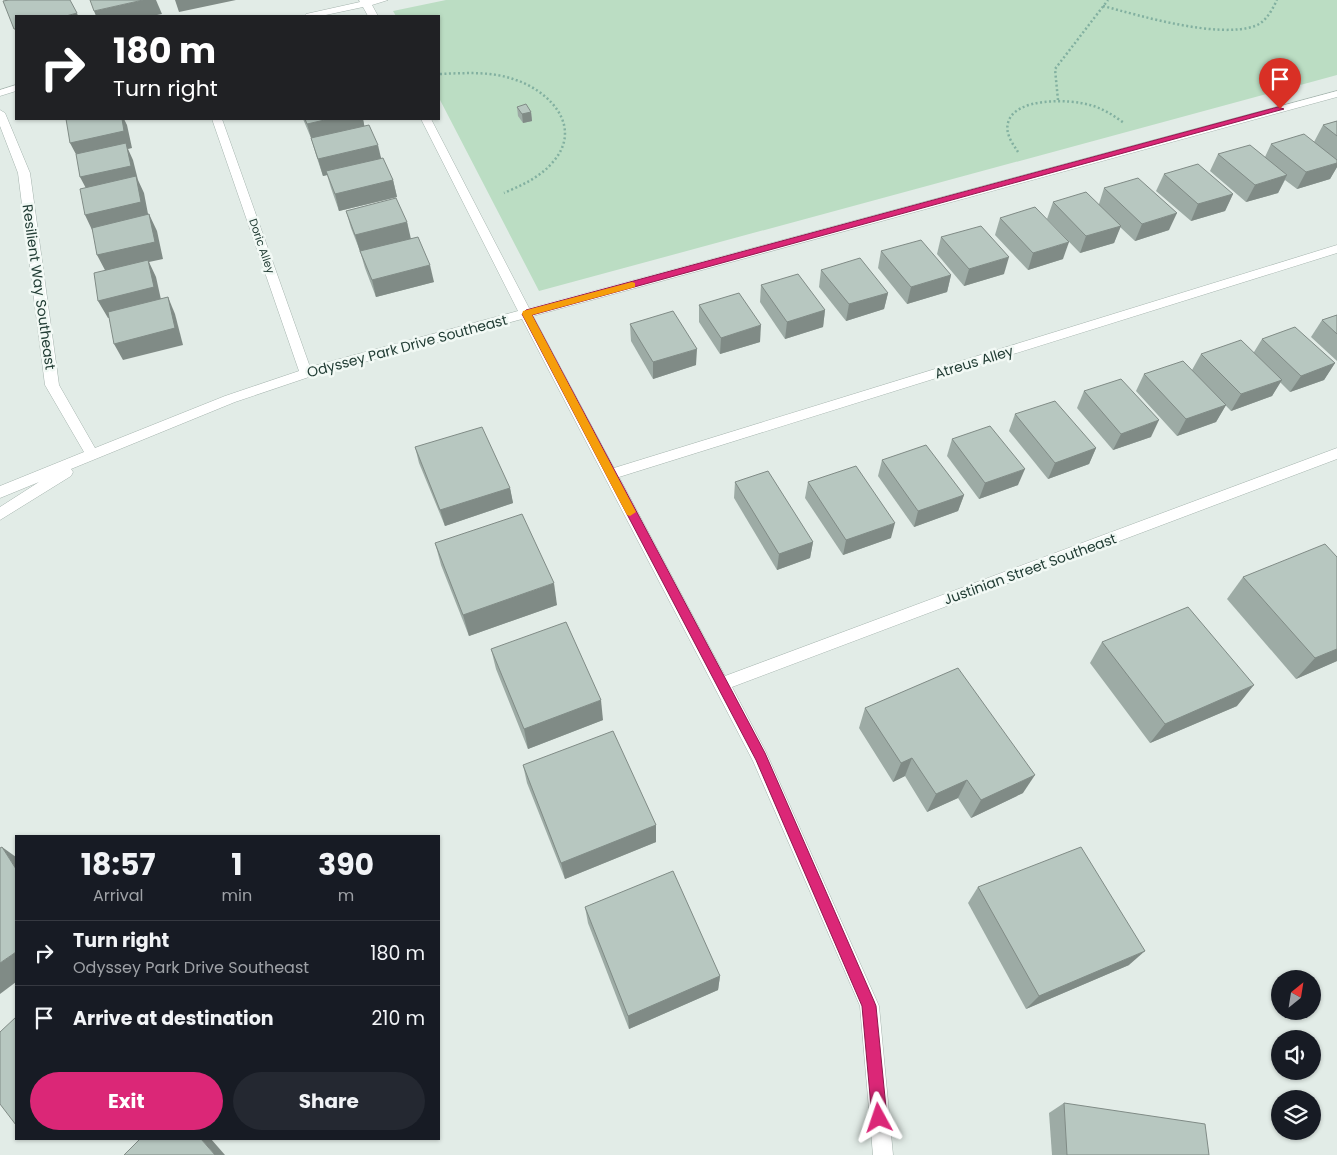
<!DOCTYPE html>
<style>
body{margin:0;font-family:Poppins,sans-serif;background:#242831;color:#f1f3f6;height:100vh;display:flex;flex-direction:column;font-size:19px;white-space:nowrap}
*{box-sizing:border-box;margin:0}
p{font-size:16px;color:#9ea1a6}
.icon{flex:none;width:28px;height:28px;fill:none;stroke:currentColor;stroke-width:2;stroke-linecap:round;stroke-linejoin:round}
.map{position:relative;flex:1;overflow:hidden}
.side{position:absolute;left:15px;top:835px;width:425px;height:305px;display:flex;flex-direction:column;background:#171b24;border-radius:0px;box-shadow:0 1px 4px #0004}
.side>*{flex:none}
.hud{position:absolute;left:15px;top:15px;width:425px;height:105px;border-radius:0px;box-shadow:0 1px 4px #0004;background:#202124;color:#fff;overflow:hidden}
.needle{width:32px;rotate:30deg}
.controls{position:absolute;left:1271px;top:970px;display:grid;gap:10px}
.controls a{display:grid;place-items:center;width:50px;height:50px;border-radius:50%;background:#171b24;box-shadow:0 1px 4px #0004;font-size:25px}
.pin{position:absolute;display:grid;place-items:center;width:42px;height:42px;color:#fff;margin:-51px -21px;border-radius:50% 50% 50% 0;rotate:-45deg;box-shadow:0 0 5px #0007}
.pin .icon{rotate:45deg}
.me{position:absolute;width:55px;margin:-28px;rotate:355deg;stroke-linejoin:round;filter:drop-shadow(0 0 4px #0008)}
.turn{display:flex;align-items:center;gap:18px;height:105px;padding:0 15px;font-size:22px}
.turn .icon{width:65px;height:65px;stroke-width:2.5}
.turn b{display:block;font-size:35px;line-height:42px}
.eta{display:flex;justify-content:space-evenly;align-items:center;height:85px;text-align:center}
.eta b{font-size:30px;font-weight:700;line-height:35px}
.button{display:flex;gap:10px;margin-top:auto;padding:10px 15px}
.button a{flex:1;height:58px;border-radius:30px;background:#db2777;color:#fff;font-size:20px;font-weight:700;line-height:58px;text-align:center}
.button a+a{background:#242831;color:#f1f3f6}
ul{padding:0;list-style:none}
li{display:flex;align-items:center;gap:15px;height:65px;padding:0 15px;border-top:1px solid #363941}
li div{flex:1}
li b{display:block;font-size:19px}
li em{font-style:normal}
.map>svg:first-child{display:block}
.green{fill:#bbddc3}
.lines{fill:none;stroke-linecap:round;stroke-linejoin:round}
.minor-casing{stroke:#a5b4ae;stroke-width:1}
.path{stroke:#82b0a0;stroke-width:2.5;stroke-dasharray:2 2.5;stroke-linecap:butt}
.minor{fill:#fff;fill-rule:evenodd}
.wall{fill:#9daba5}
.shaded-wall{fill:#808b86}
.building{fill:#b7c7c0;stroke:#808b86}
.route{fill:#db2777;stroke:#8e194d}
.slow{fill:#f59e0b}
.labels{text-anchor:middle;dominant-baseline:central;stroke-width:5;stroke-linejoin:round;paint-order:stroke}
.far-street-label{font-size:11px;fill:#223d35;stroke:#f2f9f5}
.street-label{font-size:14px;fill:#223d35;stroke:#f2f9f5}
</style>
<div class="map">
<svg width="1337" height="1155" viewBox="0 0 1337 1155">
<rect width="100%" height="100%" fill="#e2ece7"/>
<path class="green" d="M446,0H1337V75L539,291L439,98V16H396L393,11Z"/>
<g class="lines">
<defs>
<g id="minor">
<path d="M359,0H388L372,5L378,16H368L363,7L321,16H304L306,14L360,2Z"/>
<path d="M16,85V91L0,96V90Z"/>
<path d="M1337,91V97L533,316L614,468L1337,245V253L619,477L725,676L1337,448V459L732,687L766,752L879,1006L893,1155H873L860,1006L753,761L522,319L309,377L235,402L71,469L73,472L71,476L0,520V507L39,482L0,498V486L84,452L45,385L18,173L0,126V110L5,113L30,173L59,385L95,448L225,396L299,371L212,119H222L310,367L518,311L421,119H431L529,308Z"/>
</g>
</defs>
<use href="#minor" class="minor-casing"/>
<g class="path">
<path d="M1103,6C1141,16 1218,39 1255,26C1266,22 1272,10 1277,0"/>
<path d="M440,74C465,73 492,71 516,80C551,92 584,128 552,163C539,178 522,185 504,193"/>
<path d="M1058,100L1055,69L1108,0"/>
<path d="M1018,152C1013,144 1005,134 1008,123C1014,97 1070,99 1090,105C1102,108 1113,115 1124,123"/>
</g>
<use href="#minor" class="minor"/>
</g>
<g class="wall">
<path d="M517,107L531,112L532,121L523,123L518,116Z"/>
<path d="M303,119H363L364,126L393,180L397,197L339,211L331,188L327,175L323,176L316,155L311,138Z"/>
<path d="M1337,121V167L1330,179L1297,189L1285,180L1278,193L1246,202L1210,171L1218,154L1265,157L1271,144L1314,142L1323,125Z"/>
<path d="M1164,174L1233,194L1225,211L1191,221L1156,191Z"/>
<path d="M1104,188L1169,230L1135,241L1120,227L1114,243L1080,253L1047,219L1053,202L1099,204Z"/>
<path d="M346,211L407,222L410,238L434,282L376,297L365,268L360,251L351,228Z"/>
<path d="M1000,218L1063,259L1028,270L995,235Z"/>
<path d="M941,237L1004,274L964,286L937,254Z"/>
<path d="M881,251L951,275L947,292L907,304L878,268Z"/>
<path d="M821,270L888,293L884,309L846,321L819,287Z"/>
<path d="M761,285L825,310L823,327L785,339L760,302Z"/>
<path d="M699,305L760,342L720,354L699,322Z"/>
<path d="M1337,315V361L1311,337L1322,320Z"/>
<path d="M630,324L696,365L653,379L631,341Z"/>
<path d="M1262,339L1335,363L1324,380L1290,392L1280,382L1272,396L1231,411L1210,389L1226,405L1216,422L1177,436L1136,391L1144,374L1192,370L1201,354L1254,352Z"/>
<path d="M1084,391L1151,437L1113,450L1077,408Z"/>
<path d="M1015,414L1096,448L1089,464L1048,479L1009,431Z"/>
<path d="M952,439L1018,485L979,499L947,456Z"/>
<path d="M415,447L510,488L513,503L445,526L419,463Z"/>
<path d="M882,460L964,495L958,511L914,527L878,476Z"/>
<path d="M735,482L813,542L810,558L777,570L734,498Z"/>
<path d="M808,482L891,538L843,555L805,498Z"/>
<path d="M435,543L557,605L469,636L441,565Z"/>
<path d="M1337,557V661L1296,679L1227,599L1243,577Z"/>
<path d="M1102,642L1237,706L1150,743L1090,663Z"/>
<path d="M491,649L603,720L528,749L496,669Z"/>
<path d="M865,708L1023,793L971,818L958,798L927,812L905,776L893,782L859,728Z"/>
<path d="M523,765L656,825V842L565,879L527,783Z"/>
<path d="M978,887L1129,965L1026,1009L968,903Z"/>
<path d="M585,907L720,976L718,990L629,1029L588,923Z"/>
<path d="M1064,1103L1209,1155H1052L1049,1113Z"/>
</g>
<g class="shaded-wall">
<path d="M143,0H156L162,14L152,16H96L94,11Z"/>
<path d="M175,0H236L179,12Z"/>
<path d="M77,13L78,16H66Z"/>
<path d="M531,112L532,121L523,123L522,114Z"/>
<path d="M122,119H124L127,125L132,148L128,149L133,160L138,180L144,193L149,219L93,232L85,215L89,194L80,177L79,160L70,143Z"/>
<path d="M329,119H363L365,129L312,141L307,124Z"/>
<path d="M378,145L382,162L323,176L318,159Z"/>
<path d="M1337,163V167L1330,179L1297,189L1306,172Z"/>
<path d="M1287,175L1278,193L1246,202L1255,185Z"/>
<path d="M393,180L397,197L339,211L335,194Z"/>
<path d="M1233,194L1225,211L1191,221L1198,204Z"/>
<path d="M1177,213L1169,230L1135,241L1142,224Z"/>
<path d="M149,214L157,231L163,259L149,262L156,277L162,304L108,318L98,301L106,272L97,255Z"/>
<path d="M407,222L411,239L360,252L355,235Z"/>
<path d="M1121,226L1114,243L1080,253L1086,236Z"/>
<path d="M1069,242L1063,259L1028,270L1033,253Z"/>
<path d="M1009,257L1004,274L964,286L969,269Z"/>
<path d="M430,265L434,282L376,297L372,280Z"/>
<path d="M951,275L947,292L907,304L911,287Z"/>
<path d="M888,293L884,309L846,321L849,304Z"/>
<path d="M168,297L175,314L183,345L123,360L114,344Z"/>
<path d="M825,310L823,327L785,339L787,322Z"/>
<path d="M761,325L760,342L720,354L721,338Z"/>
<path d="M697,349L696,365L653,379V362Z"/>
<path d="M1335,363L1324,380L1290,392L1301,376Z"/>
<path d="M1282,380L1272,396L1231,411L1241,394Z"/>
<path d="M1226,405L1216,422L1177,436L1186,419Z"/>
<path d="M1159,420L1151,437L1113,450L1121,434Z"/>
<path d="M1096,448L1089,464L1048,479L1055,463Z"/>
<path d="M1025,469L1018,485L979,499L985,483Z"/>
<path d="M510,488L513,503L445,526L440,510Z"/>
<path d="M964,495L958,511L914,527L918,511Z"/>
<path d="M895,523L891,538L843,555L846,540Z"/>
<path d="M813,542L810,558L777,570L779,554Z"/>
<path d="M554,583L557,605L469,636L463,615Z"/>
<path d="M1337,649V661L1296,679L1315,658Z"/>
<path d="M1254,685L1237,706L1150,743L1165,724Z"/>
<path d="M601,700L603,720L528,749L524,729Z"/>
<path d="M912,758L905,776L893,782L901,763Z"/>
<path d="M1035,775L1023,793L971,818L981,800Z"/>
<path d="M967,780L958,798L927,812L936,794Z"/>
<path d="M656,825V842L565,879L561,863Z"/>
<path d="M2,847L16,857V869Z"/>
<path d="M1145,951L1129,965L1026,1009L1039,996Z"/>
<path d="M16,952V982L0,994V963Z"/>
<path d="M720,976L718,990L629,1029L628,1016Z"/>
<path d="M201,1139H211L225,1155H215Z"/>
</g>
<g class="building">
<path d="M9,0H70L77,13L66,16H16V29H14L3,1Z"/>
<path d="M90,0H143L94,11Z"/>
<path d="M526,104L531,112L522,114L517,107Z"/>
<path d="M66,119H122L124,131L70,143Z"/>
<path d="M305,119H329L307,124Z"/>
<path d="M1337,121V136L1323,125Z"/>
<path d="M369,125L378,145L318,159L311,138Z"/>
<path d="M1304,134L1337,160V163L1306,172L1271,144Z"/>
<path d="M126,143L131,166L80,177L76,154Z"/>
<path d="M1250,145L1287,175L1255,185L1218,154Z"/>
<path d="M383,158L393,180L335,194L326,171Z"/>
<path d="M1198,164L1233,194L1198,204L1164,174Z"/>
<path d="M136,176L141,202L85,215L80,189Z"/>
<path d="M1138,178L1177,213L1142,224L1104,188Z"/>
<path d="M1086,192L1121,226L1086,236L1053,202Z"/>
<path d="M396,198L407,222L355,235L346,211Z"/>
<path d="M1035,207L1069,242L1033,253L1000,218Z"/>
<path d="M149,214L155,242L97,255L92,228Z"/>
<path d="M981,226L1009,257L969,269L941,237Z"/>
<path d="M418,237L430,265L372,280L360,251Z"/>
<path d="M921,240L951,275L911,287L881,251Z"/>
<path d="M860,258L888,293L849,304L821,270Z"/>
<path d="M148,260L154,287L98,301L94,273Z"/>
<path d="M798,274L825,310L787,322L761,285Z"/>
<path d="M739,293L761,325L721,338L699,305Z"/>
<path d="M168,297L175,328L114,344L108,312Z"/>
<path d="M673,311L697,349L653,362L630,324Z"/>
<path d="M1337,315V334L1322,320Z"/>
<path d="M1295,327L1335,363L1301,376L1262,339Z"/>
<path d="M1241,340L1282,380L1241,394L1201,354Z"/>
<path d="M1183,361L1226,405L1186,419L1144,374Z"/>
<path d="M1121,379L1159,420L1121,434L1084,391Z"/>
<path d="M1055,401L1096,448L1055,463L1015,414Z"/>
<path d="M990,426L1025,469L985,483L952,439Z"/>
<path d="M482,427L510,488L440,510L415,447Z"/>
<path d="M926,445L964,495L918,511L882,460Z"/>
<path d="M856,466L895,523L846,540L808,482Z"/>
<path d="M768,471L813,542L779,554L735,482Z"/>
<path d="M522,514L554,583L463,615L435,543Z"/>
<path d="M1325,544L1337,557V649L1315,658L1243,577Z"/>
<path d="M1188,607L1254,685L1165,724L1102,642Z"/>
<path d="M566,622L601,700L524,729L491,649Z"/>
<path d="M958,668L1035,775L981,800L967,780L936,794L912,758L901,763L865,708Z"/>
<path d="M613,731L656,825L561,863L523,765Z"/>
<path d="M2,847L16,869V952L0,963V848Z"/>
<path d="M1081,847L1145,951L1039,996L978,887Z"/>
<path d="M673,871L720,976L628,1016L585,907Z"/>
<path d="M16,1017V1125L0,1104V1032Z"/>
<path d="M1064,1103L1205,1124L1209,1155H1067Z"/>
<path d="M140,1139H201L215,1155H124Z"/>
</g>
<path class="route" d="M1278,107L1284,109L532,315L765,753L874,1001L876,1006L887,1118L885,1123L879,1125L874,1123L872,1118L862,1006L756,760L522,314L526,310Z"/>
<path class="slow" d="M632,282L635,283V287L532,315L636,512L630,516L627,515L522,314L523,311Z"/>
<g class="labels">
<g class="far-street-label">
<text transform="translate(262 246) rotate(71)">Doric Alley</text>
</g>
<g class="street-label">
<text transform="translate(39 287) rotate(82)">Resilient Way Southeast</text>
<text transform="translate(407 346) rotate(-15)">Odyssey Park Drive Southeast</text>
<text transform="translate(974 362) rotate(-17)">Atreus Alley</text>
<text transform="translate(1030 569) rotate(-20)">Justinian Street Southeast</text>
</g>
</g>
</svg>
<div class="controls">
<a><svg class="needle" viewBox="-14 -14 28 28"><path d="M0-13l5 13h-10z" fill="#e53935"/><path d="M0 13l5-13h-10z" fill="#9ea1a6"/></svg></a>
<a><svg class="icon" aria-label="sound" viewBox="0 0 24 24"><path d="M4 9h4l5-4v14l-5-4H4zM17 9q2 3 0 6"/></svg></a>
<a><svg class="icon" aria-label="layers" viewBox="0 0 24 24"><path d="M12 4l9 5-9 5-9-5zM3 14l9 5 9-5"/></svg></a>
</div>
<div class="pin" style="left:1280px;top:109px;background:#d93025"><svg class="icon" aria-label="arrive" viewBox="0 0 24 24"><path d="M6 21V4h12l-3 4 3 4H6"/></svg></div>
<svg class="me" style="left:879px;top:1118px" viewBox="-20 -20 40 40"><path d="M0-17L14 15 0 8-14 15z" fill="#db2777" stroke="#fff" stroke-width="4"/></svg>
<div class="hud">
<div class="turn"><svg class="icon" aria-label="right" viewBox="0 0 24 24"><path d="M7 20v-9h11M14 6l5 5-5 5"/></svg><div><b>180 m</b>Turn right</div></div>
</div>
<section class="side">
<div class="eta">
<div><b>18:57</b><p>Arrival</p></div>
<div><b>1</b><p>min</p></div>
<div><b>390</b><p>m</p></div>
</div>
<ul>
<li><svg class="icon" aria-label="right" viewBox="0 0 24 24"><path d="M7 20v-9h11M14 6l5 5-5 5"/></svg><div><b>Turn right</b><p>Odyssey Park Drive Southeast</p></div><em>180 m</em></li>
<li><svg class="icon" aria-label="arrive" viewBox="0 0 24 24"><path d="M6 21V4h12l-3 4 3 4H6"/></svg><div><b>Arrive at destination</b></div><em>210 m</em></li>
</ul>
<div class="button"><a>Exit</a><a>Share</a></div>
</section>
</div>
